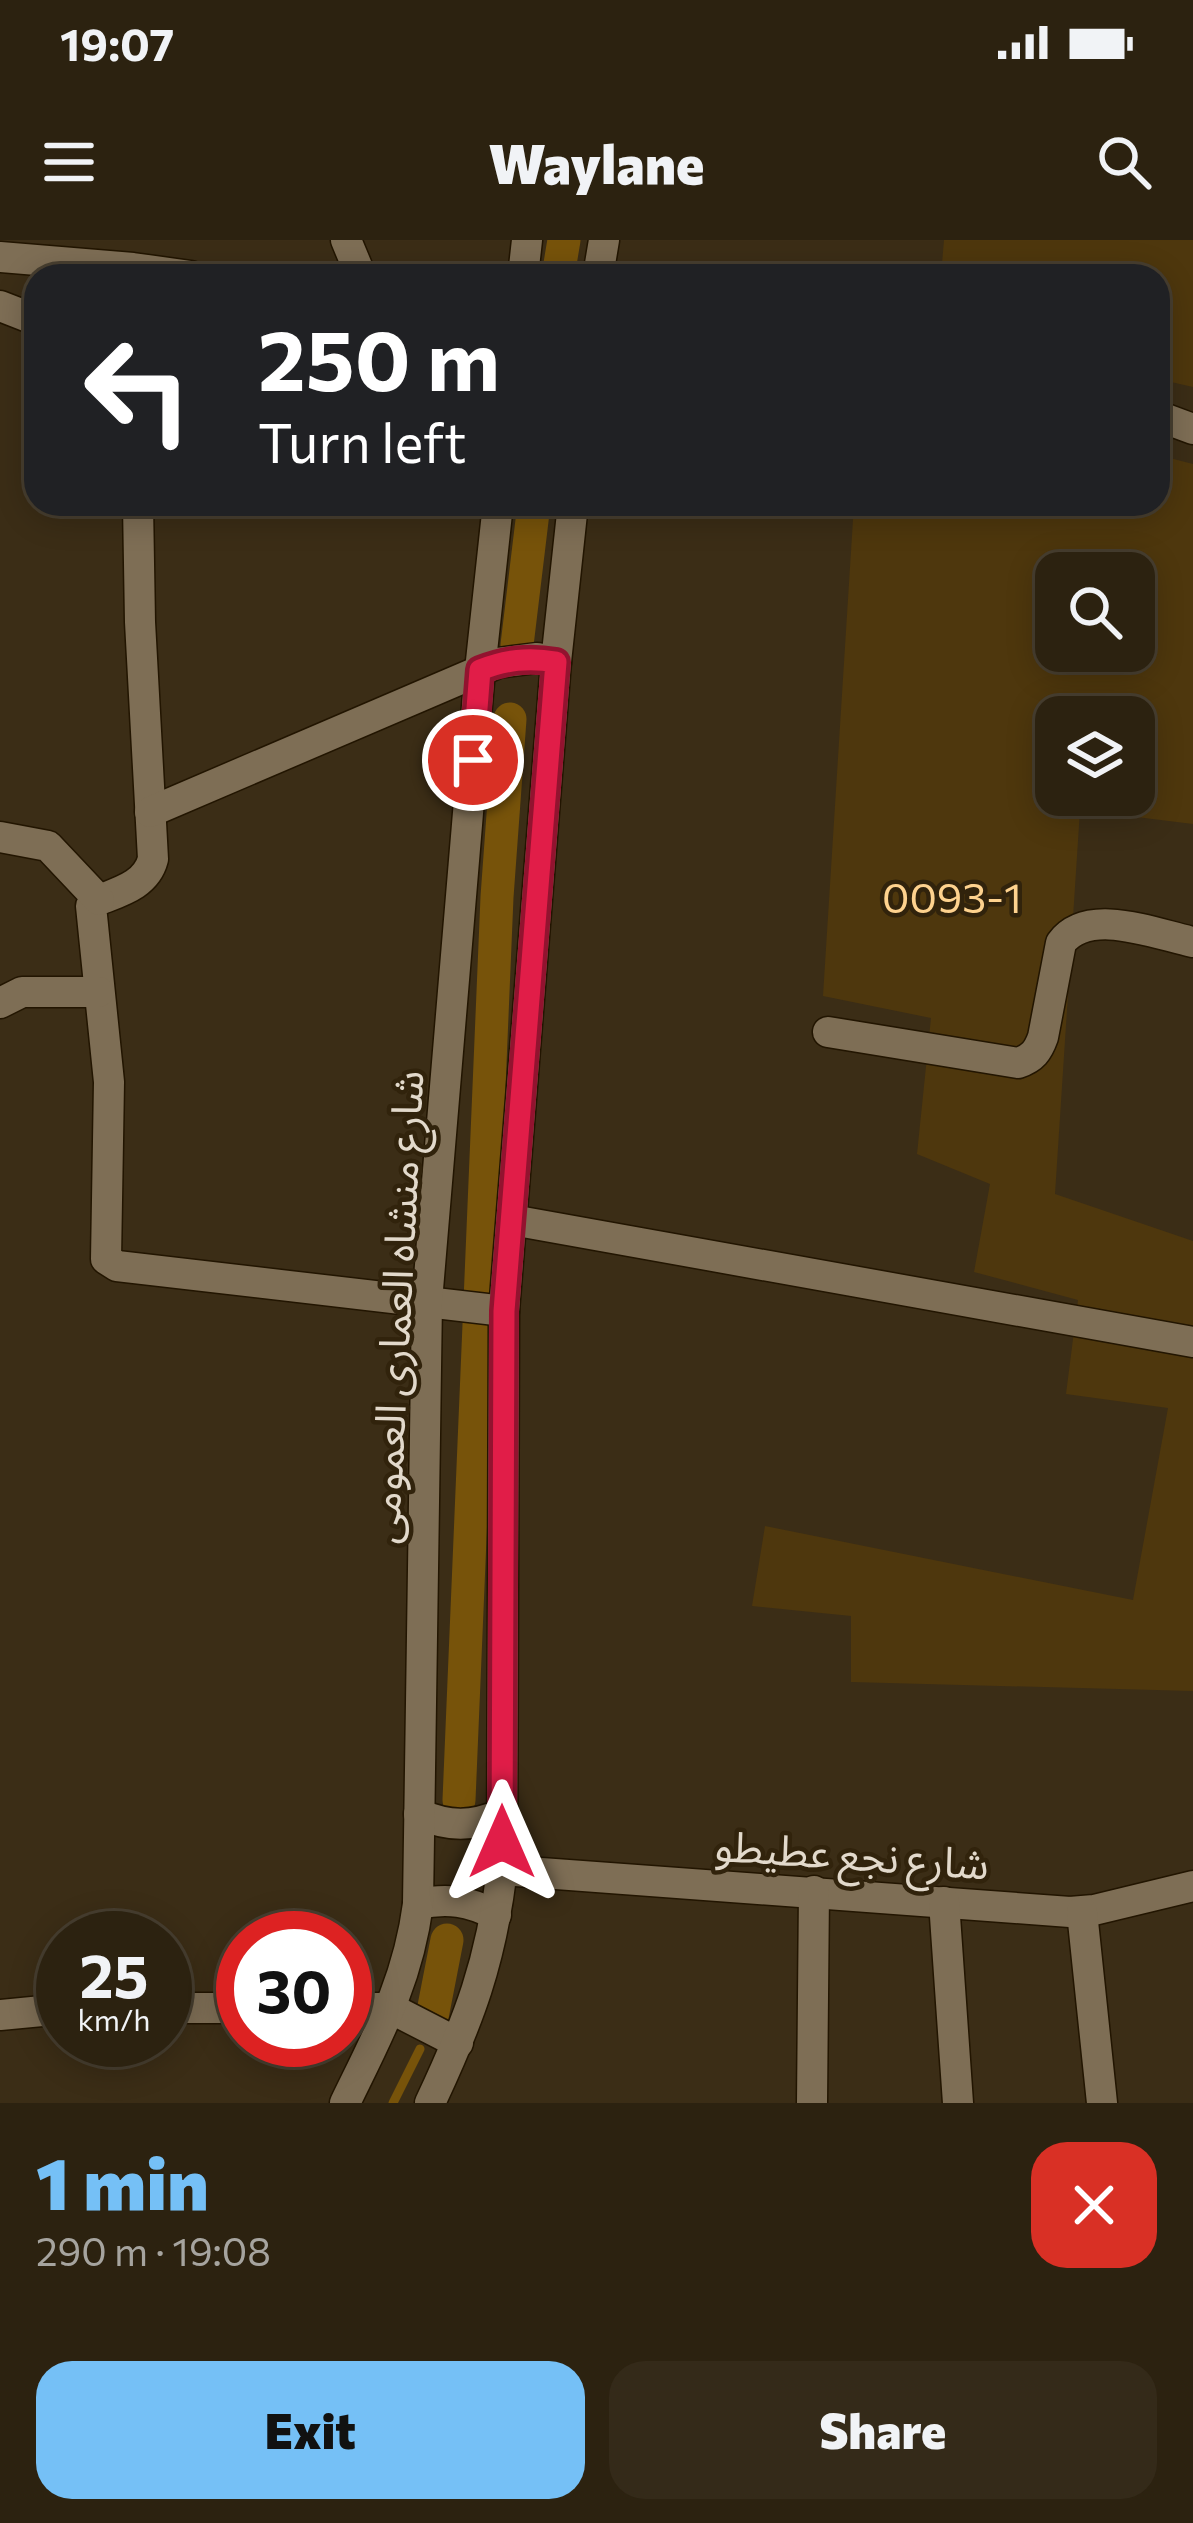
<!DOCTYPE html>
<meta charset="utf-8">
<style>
body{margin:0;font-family:Commissioner,"Noto Sans Arabic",sans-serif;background:#342a19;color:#f1f3f6;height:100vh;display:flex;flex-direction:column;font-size:45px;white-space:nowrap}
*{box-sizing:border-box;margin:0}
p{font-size:39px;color:#a6a49f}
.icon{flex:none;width:66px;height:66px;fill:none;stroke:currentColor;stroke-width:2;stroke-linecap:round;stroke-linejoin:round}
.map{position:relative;height:1863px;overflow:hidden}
.sheet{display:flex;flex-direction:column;background:#2c2210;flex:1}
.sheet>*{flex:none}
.top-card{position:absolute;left:24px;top:24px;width:1146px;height:252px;border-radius:36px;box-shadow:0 6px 30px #0003,0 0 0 3px #483f30;background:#202124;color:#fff;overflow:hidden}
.controls{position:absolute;left:1035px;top:312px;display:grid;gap:24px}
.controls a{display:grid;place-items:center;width:120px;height:120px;border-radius:24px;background:#2c2210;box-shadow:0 6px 30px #0003,0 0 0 3px #483f30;font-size:60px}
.speed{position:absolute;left:36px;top:1671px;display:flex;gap:24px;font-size:60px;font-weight:700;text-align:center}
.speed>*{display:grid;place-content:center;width:156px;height:156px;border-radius:50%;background:#2c2210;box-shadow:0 6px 30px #0003,0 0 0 3px #483f30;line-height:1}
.speed small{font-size:30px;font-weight:400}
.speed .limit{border:18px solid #d22;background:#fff;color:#111}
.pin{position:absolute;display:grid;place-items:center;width:102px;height:102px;color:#fff;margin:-51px;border:6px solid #fff;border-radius:50%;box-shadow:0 3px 12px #0007}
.me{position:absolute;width:132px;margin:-66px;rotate:0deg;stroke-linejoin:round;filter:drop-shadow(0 0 9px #0008)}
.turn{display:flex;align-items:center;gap:42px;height:252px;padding:0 36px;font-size:54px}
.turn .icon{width:156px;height:156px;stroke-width:2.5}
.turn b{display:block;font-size:84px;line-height:102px}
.round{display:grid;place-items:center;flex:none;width:126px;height:126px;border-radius:36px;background:#342a19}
.headline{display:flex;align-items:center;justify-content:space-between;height:204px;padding:0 36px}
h1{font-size:72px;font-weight:800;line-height:90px;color:#75c0f6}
.button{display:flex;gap:24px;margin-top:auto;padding:24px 36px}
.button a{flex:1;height:138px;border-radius:36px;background:#75c0f6;color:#111;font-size:48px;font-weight:800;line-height:138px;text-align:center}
.button a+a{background:#342a19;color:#f1f3f6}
.status{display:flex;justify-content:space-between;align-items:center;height:84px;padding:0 60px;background:#2c2210;direction:ltr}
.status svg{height:33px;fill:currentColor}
header{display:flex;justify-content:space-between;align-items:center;height:156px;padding:0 36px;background:#2c2210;font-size:54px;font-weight:800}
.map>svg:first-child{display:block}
.green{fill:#4e370d;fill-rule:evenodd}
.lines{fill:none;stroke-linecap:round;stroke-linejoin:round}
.stream{stroke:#77530a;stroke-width:9}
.canal{stroke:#77530a;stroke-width:33}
.street-casing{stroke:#221501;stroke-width:33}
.street{stroke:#7e6e55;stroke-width:30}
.route-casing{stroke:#92132f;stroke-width:30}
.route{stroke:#e11d48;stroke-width:21}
.labels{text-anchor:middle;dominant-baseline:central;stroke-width:9;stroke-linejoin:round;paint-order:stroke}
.park-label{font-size:42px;fill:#fed28e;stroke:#31230c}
.street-label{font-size:42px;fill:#e2d9cb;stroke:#31230c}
</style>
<div class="status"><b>19:07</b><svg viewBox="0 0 49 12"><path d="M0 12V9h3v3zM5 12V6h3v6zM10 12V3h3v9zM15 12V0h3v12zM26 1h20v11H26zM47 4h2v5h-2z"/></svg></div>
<header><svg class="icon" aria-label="menu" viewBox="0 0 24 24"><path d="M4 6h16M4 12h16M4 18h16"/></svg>Waylane<svg class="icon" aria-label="search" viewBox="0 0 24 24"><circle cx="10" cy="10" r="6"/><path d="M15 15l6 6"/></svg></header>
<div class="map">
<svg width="1193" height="1863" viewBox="0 0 1193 1863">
<rect width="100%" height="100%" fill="#3b2d16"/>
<g class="green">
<path d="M944,0H1193V147L1158,139V36H941Z"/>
<path d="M1158,215L1193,224V584L1080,570L1055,954L1193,1001V1451L851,1442V1376L752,1366L765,1286L1133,1360L1168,1168L1066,1154L1078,1060L974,1032L990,944L917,914L931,778L823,756L854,264H1158ZM1056,333H1134V411H1056ZM1056,477H1134V555H1056Z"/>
</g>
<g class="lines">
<path class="stream" d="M393,1863L420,1809"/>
<g class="canal">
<path d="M558,36L564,0"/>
<path d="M517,405L534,264"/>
<path d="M459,1560L497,657L510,479"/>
<path d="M432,1777L447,1700"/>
</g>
<defs>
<g id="street">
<path d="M346,0L361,36"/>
<path d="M0,17L133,28L191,36"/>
<path d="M523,36L527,0"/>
<path d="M598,36L604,0"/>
<path d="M0,66L36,80"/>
<path d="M1158,176L1193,189"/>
<path d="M138,264L140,382L153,619C146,646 118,652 94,662L91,666L109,842L106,1019L117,1026L504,1071"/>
<path d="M150,572L498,423L537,418L556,422"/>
<path d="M0,597L48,606L99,660"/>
<path d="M0,763L22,752H99"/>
<path d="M828,792L1018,823C1033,818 1038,811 1043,797L1061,703C1088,666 1155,694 1193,702"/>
<path d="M512,980L1193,1102"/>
<path d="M419,1574C449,1587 472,1587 502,1574"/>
<path d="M502,1630L1070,1672L1094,1670L1193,1646"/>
<path d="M944,1662L958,1863"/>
<path d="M418,1664C448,1658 469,1661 496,1675"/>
<path d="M1082,1672L1102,1863"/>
<path d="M165,1768H243"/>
<path d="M345,1768H390L458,1803"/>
<path d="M0,1775L63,1769"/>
<path d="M345,1863C378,1795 408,1741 418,1664L427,1061L480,430L498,264"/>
<path d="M430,1863C469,1780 491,1722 502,1630L504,1071L556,422L573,264"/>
<path d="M812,1863L814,1651"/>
</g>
</defs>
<use href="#street" class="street-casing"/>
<use href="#street" class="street"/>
</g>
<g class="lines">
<defs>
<path id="route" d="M473,520L480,430C506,420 528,417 556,422L504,1071L502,1602"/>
</defs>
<use href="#route" class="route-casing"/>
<use href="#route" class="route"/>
</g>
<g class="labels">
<g class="park-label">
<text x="952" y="656">0093-1</text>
</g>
<g class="street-label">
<text transform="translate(394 1067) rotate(-87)">شارع منشاه العمارى العمومى</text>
<text transform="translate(852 1613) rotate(4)">شارع نجع عطيطو</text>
</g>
</g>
</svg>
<div class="controls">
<a><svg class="icon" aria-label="search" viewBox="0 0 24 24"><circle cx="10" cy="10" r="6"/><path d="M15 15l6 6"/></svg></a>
<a><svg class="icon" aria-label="layers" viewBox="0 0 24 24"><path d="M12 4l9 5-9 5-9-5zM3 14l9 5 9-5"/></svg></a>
</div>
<div class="speed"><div>25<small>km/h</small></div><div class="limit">30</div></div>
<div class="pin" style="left:473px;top:520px;background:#d93025"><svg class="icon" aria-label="arrive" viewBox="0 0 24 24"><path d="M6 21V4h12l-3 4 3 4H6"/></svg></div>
<svg class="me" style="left:502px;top:1602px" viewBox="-20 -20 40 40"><path d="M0-17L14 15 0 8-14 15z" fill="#e11d48" stroke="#fff" stroke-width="4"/></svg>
<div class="top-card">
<div class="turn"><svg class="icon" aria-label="left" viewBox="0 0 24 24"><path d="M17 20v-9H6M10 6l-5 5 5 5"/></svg><div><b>250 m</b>Turn left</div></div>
</div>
</div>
<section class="sheet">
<div class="headline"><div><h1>1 min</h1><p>290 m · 19:08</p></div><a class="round" style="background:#d93025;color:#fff"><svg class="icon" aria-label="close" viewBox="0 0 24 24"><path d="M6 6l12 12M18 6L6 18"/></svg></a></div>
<div class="button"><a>Exit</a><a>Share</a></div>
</section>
